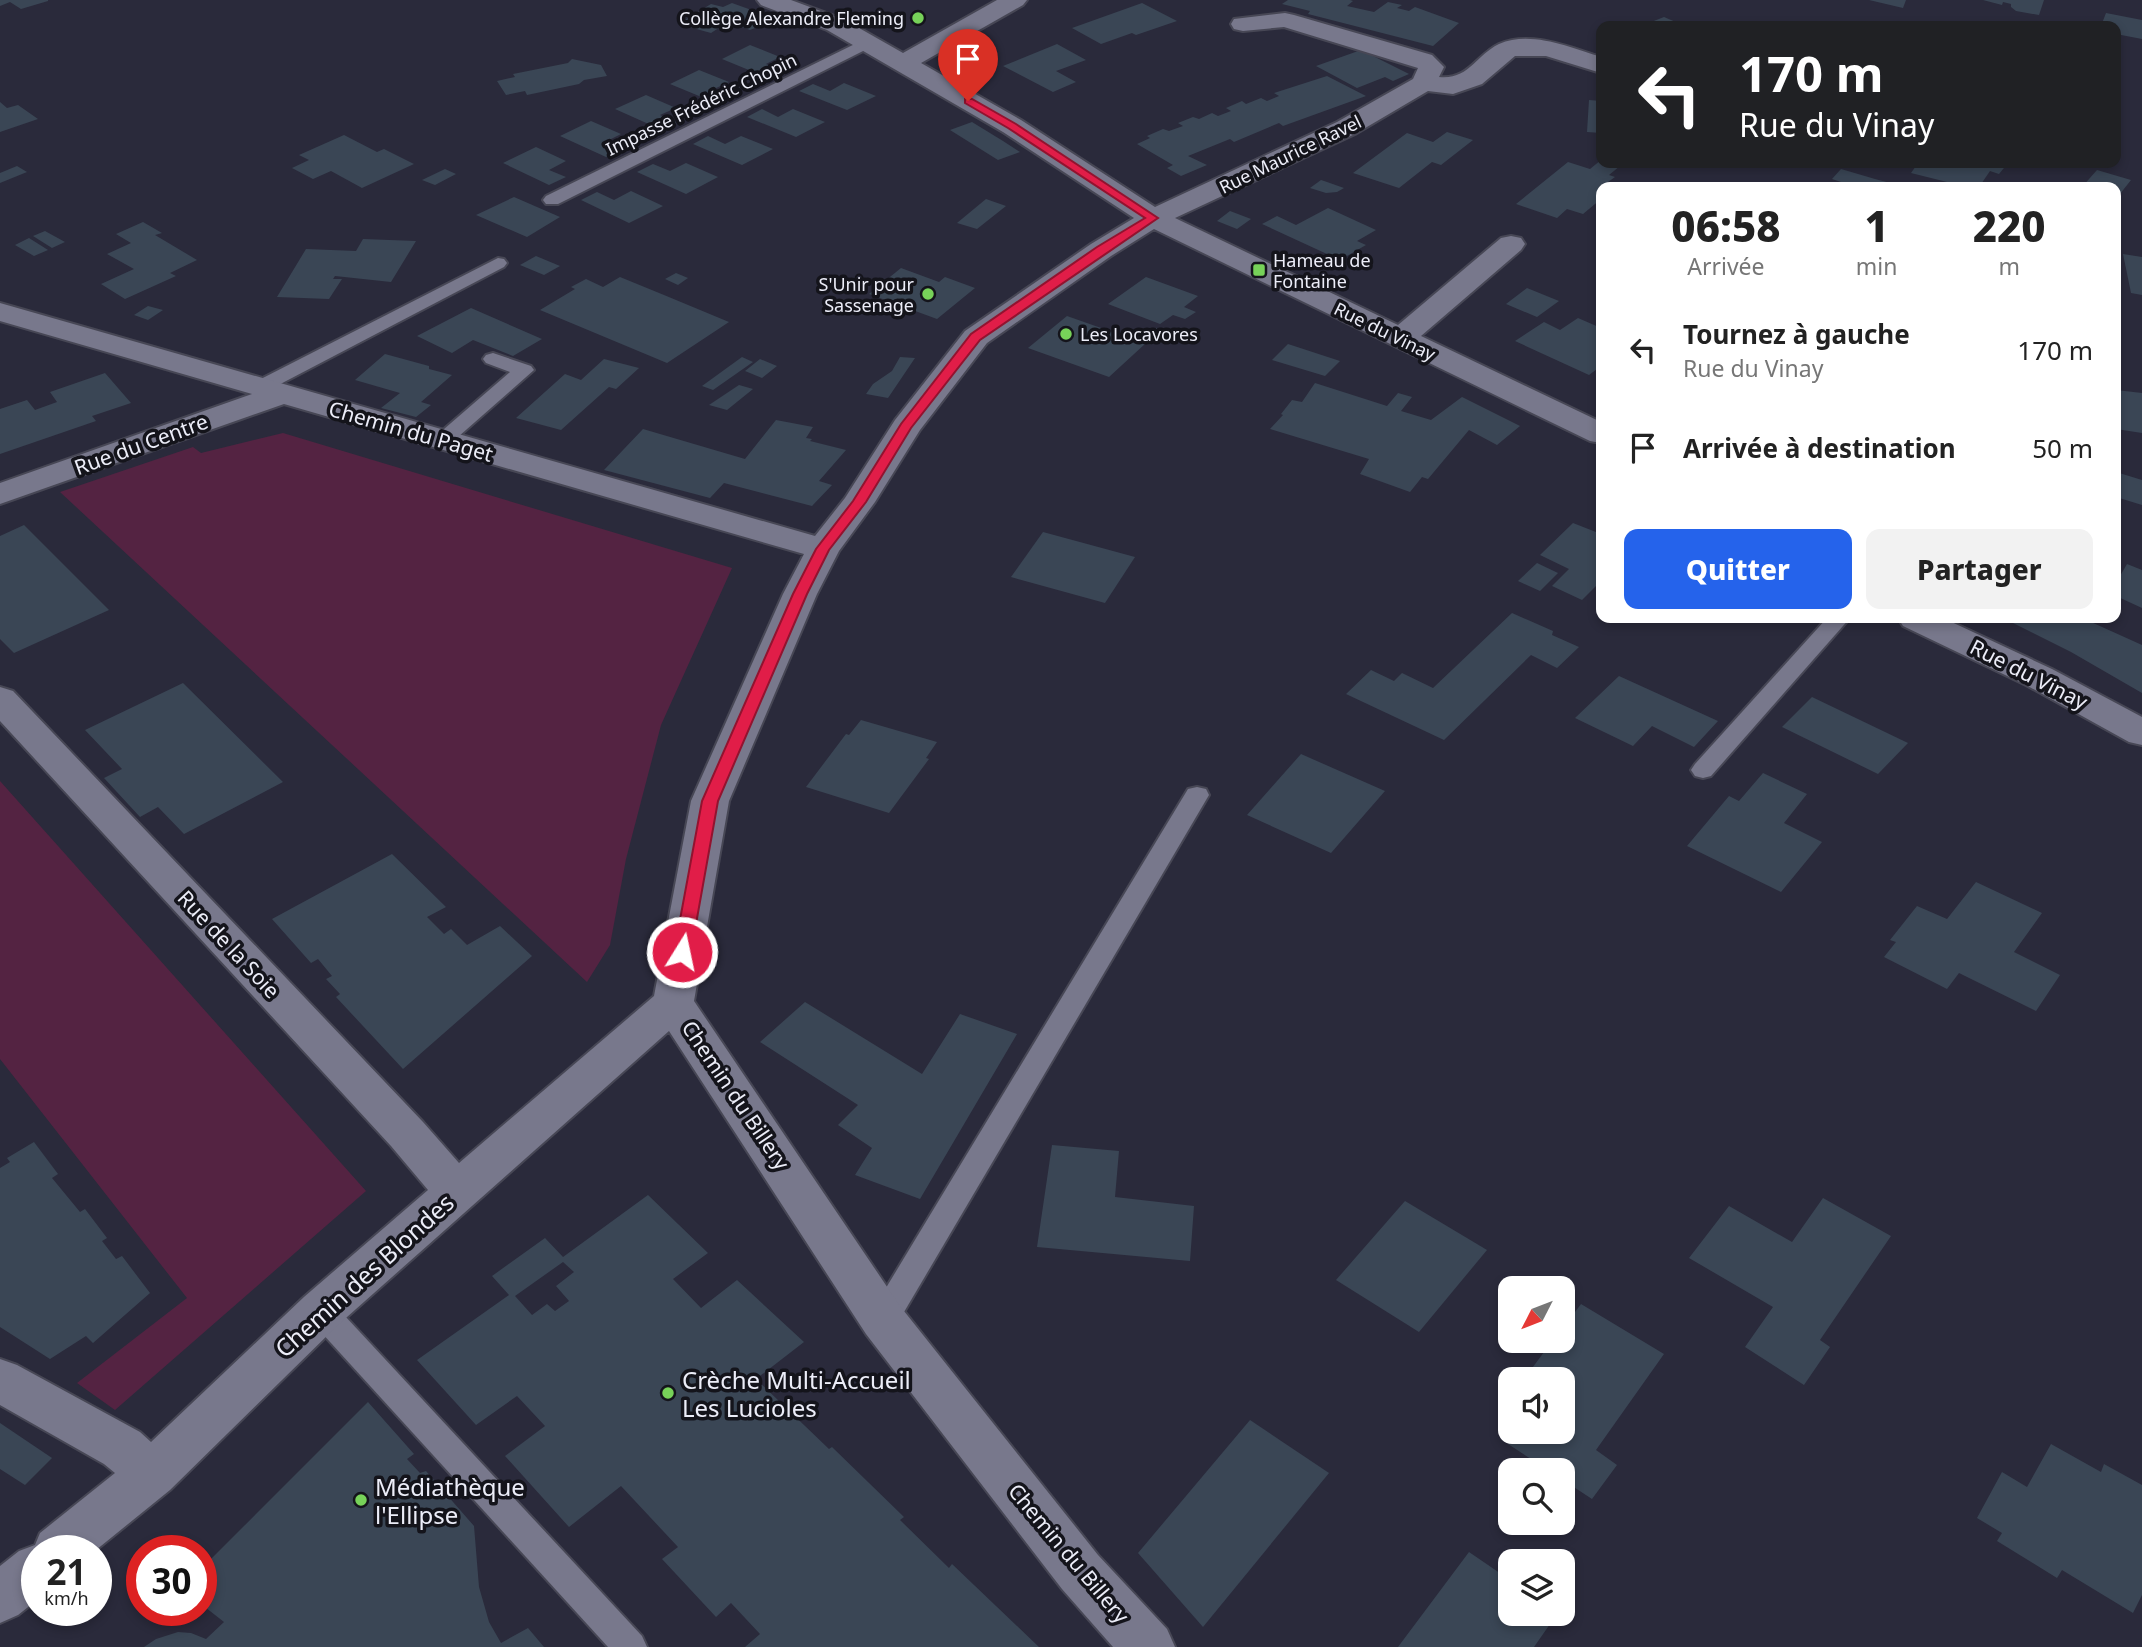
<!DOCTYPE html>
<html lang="fr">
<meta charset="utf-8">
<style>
body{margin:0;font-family:"Noto Sans",sans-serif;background:#f2f2f2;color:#222;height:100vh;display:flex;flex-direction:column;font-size:26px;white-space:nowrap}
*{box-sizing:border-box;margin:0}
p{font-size:23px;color:#767676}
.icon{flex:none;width:38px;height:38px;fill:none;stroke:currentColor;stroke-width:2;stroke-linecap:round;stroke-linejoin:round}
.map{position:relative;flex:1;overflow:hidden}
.details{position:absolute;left:1596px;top:182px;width:525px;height:441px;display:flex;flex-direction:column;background:#fff;border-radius:14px;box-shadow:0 4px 10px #0003}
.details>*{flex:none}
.hud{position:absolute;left:1596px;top:21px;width:525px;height:147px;border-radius:14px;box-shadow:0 4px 10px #0003;background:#202124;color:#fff;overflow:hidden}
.needle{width:46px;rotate:228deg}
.controls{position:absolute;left:1498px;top:1276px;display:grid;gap:14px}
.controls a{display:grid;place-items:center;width:77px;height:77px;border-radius:14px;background:#fff;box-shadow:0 4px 10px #0003;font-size:35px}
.speed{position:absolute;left:21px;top:1535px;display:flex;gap:14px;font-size:35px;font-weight:700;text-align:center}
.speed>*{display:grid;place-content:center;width:91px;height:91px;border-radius:50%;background:#fff;box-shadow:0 4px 10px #0003;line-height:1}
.speed small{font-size:18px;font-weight:400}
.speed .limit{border:10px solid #d22;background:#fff;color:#111}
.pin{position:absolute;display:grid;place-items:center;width:60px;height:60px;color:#fff;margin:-72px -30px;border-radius:50% 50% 50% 0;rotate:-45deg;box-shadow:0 0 7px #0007}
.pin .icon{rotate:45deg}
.me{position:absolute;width:77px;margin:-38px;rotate:10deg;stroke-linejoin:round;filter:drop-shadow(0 0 5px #0008)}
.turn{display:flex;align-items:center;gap:24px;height:147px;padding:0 28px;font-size:32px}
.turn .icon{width:91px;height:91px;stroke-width:2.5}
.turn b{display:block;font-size:49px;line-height:60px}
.eta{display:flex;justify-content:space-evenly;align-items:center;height:119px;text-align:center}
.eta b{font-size:42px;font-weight:800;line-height:49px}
.cta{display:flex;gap:14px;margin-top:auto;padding:14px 28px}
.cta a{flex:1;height:80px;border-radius:14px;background:#2563eb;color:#fff;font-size:28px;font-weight:800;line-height:80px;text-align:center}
.cta a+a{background:#f2f2f2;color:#222}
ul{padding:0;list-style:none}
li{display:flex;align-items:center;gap:21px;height:98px;padding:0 28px}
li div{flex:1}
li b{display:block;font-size:26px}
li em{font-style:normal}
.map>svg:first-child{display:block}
.green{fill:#542342}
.building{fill:#3a4655;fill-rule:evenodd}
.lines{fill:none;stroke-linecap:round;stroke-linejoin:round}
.service-casing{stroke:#474755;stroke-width:4}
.minor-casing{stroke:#474755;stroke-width:4}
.service{fill:#78788c;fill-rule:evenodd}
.minor{fill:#78788c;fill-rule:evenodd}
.route{fill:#e11d48;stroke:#92132f;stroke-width:2}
.poi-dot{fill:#77d259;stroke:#14141b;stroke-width:2.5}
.labels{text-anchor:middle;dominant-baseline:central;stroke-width:7;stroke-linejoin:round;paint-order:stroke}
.far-poi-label{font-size:18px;fill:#ecedf8;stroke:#14141b;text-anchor:end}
.far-street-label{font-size:18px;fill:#ecedf8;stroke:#14141b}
.street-label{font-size:21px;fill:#ecedf8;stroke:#14141b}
.near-street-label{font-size:24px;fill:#ecedf8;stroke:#14141b}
.near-poi-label{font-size:24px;fill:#ecedf8;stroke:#14141b;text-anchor:start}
</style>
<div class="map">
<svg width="2142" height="1647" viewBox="0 0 2142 1647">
<rect width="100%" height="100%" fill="#2a2a3b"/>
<g class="green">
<path d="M283,433L732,568L661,725L626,859L610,945L587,982L60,492L193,447L201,453Z"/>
<path d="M0,781L366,1191L115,1410L77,1383L187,1298L0,1059Z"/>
</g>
<g class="building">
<path d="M0,0H48V1L21,9L10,2L0,6Z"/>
<path d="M1288,0H1350L1353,1L1347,6L1374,12L1388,2L1402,5L1397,8L1409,11L1415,7L1459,23L1433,46L1308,14L1310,11L1282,4Z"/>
<path d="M1869,0H1906L1903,8Z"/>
<path d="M1983,0H2044L2039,15L2016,11L2011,7V4L2003,2L2002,5Z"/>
<path d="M732,3L777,19L750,30L728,22L711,33L678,24L711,4L723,7Z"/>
<path d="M1142,3L1177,21L1136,35L1132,33L1101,44L1072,28Z"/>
<path d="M2106,13L2142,20V39L2116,34V26H2101Z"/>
<path d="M1664,17L1685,26H1641Z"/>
<path d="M1057,44L1086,60L1056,71L1076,82L1053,92L1003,66Z"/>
<path d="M750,45L780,57L766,64L782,71L768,78L722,59Z"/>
<path d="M1361,50L1409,74L1393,81L1385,77L1357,88L1316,66Z"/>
<path d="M572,59L601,65L607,76L584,80L579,84L527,95L525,91L506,95L497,81L515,77L513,74L568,63Z"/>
<path d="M699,70L729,82L714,89L730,96L716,103L670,84Z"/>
<path d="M1327,76L1366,96L1283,126L1279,123L1234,142L1230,139L1188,156L1207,165L1181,176L1167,168L1173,165L1137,144L1150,138L1147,136L1163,129L1169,131L1183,126L1178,123L1193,117L1199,119L1212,113L1218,116L1231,111L1226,108L1242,101L1246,104L1261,98L1267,101L1279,96L1274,93Z"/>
<path d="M844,83L876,96L847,110L799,91L813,84L830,91Z"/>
<path d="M646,95L676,108L660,115L677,123L662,130L615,109Z"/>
<path d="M1589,100L1601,101V133L1587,132Z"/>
<path d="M0,102L7,108L18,105L38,119L0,132Z"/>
<path d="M762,109L778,117L793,109L825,122L796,137L747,117Z"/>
<path d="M591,121L621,134L605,142L621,150L606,157L560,136Z"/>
<path d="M972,122L1003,141L1020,152L998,160L950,130Z"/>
<path d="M1447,132L1473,140L1441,165L1432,162L1399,188L1353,173L1407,133L1433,142Z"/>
<path d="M344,135L377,152L384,149L414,164L362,188L331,171L313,179L292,168L309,160L299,155Z"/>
<path d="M708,136L725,144L741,136L773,149L742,165L693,144Z"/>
<path d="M536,147L566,161L549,170L566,177L549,185L503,163Z"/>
<path d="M1601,160V163L1620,166L1609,175L1615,177L1601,187V199L1583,214L1567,209L1557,218L1516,204L1568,162L1590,169Z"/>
<path d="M686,163L718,177L686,194L637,172L653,164L670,171Z"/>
<path d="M1918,163L1926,164L2008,163L1999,174L1990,171L1979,187H1967L1911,173Z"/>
<path d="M17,166L27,172L0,183V173Z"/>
<path d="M445,169L456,174L435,185L422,180Z"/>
<path d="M1841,169L1875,179L1894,184L1892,187H1840L1844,183L1832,179Z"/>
<path d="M2097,170L2131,180L2116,199V187H2082Z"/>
<path d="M1321,180L1327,182L1344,188L1337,192L1326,193L1310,188Z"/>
<path d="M631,191L663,206L629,223L581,200L597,192L614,200Z"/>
<path d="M514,197L560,217L527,237L476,215Z"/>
<path d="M986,199L1006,206L977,229L957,223Z"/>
<path d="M1328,208L1376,230L1357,241L1366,245L1340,260L1262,224L1277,216L1296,225Z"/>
<path d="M1230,211L1251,219L1237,229L1217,221Z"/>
<path d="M143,222L162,233L155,235L197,260L170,273L176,276L125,299L101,284L134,269L107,254L131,243L116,234Z"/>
<path d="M45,231L65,242L52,248L33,236Z"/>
<path d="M29,238L48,250L34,256L15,245Z"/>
<path d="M363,239L416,241L391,282L335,276L333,279H342L329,299L277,297L306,249L356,251Z"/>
<path d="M2123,254L2142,257V295L2131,293Z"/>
<path d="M536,256L560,266L544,275L520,265Z"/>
<path d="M901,268L939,282L945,277L975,288L937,319L869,294Z"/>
<path d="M676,273L688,278L678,285L665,279Z"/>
<path d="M620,277L664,295L729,322L667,363L540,310L575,289L571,287L586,279L603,287Z"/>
<path d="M1146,277L1198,296L1184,307L1196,312L1185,319L1173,315L1160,324L1108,304Z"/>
<path d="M1527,288L1559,301L1537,317L1506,304Z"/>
<path d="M148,306L163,310L148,320L134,315Z"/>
<path d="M471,308L542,339L513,356L473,340L452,353L417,336Z"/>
<path d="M1067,316L1138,341L1155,328L1171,330L1150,345L1146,343L1109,377L1028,348Z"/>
<path d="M1578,318L1601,328V366L1589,375L1515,341L1544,322L1560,330Z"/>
<path d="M1288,344L1340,361L1325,376L1272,360Z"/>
<path d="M385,354L429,366V369L452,375L421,402L431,405L416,417L381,408L400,393L355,380Z"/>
<path d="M742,357L753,362L713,390L702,386Z"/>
<path d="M900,357L915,358L888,398L866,394L873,384L892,371Z"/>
<path d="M604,359L639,368L616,389L609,387L561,430L516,418L565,374L581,380Z"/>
<path d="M760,359L777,366L762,378L745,371Z"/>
<path d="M105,373L131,403L92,416L96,421L0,454V409L27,400L35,410L57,402L50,392Z"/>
<path d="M1315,383L1387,406L1398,393L1412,397L1401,411L1431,420L1462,397L1520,426L1497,445L1469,430L1428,479L1422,477L1410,492L1360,474L1369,459L1270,429L1283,415L1281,414L1292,400L1302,402Z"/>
<path d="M739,385L753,389L727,410L709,405Z"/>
<path d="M2116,390L2142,393V433L2116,429Z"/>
<path d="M776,420L813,427L806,438L812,439L810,441L846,450L819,481L832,485L812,506L724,483L710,498L604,470L643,429L745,459Z"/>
<path d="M2116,472L2142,480V505L2116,497Z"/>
<path d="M1573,523L1601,534V581L1582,600L1552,586L1569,569L1540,555Z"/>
<path d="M24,525L109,610L14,653L0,639V536Z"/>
<path d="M1043,532L1135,557L1105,603L1011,577Z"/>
<path d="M1537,563L1558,573L1540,591L1518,581Z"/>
<path d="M2127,564L2142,570V608L2116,596V575L2120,576Z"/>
<path d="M1512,613L1553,631L1552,635L1579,647L1557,668L1531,655L1444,740L1346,694L1371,670L1394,681L1402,673L1433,688Z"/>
<path d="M2003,618H2094L2091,622L2142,645V693L2071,652Z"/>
<path d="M1619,676L1718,721L1694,747L1652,726L1633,746L1575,718Z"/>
<path d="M183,683L283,782L184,834L158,807L140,817L104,778L122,769L85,730Z"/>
<path d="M1812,697L1908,743L1878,774L1782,727Z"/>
<path d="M861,720L937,742L926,758L929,759L889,813L806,787L846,734L849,735Z"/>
<path d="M1301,754L1385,791L1331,853L1247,815Z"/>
<path d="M1763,773L1807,794L1784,823L1822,842L1781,892L1687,846L1729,796L1739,801Z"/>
<path d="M392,854L446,907L427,917L444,934L451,929L467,945L500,926L532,956L403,1069L336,997L340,994L326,979L332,976L318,959L311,963L272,919Z"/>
<path d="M1976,882L2042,913L2014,952L2060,975L2036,1011L1959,973L1947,989L1884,957L1896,942L1890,940L1917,906L1947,919Z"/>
<path d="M805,1002L922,1074L960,1014L1017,1034L920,1199L855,1175L872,1148L838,1125L858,1105L760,1042Z"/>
<path d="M34,1142L58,1174L52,1178L80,1212L85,1209L107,1238L102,1241L116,1259L122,1256L150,1293L93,1343L86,1336L50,1359L0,1327V1168L10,1162L7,1158Z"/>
<path d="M1052,1145L1119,1151L1115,1197L1194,1206L1190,1261L1037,1247Z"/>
<path d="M648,1195L708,1253L673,1279L701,1308L737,1280L804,1342L756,1379L829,1449L832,1447L904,1517L900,1520L949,1568L952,1564L1039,1647H745L760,1634L731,1603L716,1617L662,1559L678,1547L621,1486L569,1527L505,1456L545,1426L517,1396L476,1425L417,1360L509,1295L492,1276L545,1238L563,1257ZM563,1262L574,1272L556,1286L569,1301L555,1311L547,1304L532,1315L515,1296Z"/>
<path d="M1823,1198L1891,1236L1820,1340L1830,1347L1804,1385L1745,1347L1773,1307L1689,1258L1729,1206L1792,1242Z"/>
<path d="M1405,1201L1487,1250L1419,1332L1336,1280Z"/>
<path d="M1581,1304L1664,1354L1596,1450L1617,1465L1592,1499L1563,1480V1470H1548L1508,1444L1518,1432H1563V1379H1524L1553,1340H1563V1328Z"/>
<path d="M368,1402L414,1454L407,1459L420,1473L426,1471L474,1526L479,1587L489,1622L501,1643L528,1628L544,1647H144L156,1639L178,1632L191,1633L206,1639L224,1622L201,1604V1569Z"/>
<path d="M1250,1420L1329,1473L1203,1627L1138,1553Z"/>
<path d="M0,1423L52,1458L25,1485L0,1469Z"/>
<path d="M2051,1444L2101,1472L2104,1464L2142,1485V1595L2133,1613L2062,1570L2057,1578L1997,1541L2002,1533L1977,1518L2002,1472L2027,1487Z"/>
<path d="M1469,1552L1510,1580V1614H1557L1534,1647H1398Z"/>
</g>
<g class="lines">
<defs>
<g id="service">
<path d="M867,38L875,43L873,46L558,204H546L543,200L546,196Z"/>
<path d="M498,258L504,259L507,263L504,267L267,391L260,393L250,387L253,383Z"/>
<path d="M493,353L531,366L534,370L450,444H436L433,440L436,436L510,372L486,363L483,359L486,355Z"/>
<path d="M1827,618H1850L1711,776L1703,778L1695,776L1691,770L1695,764Z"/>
<path d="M1197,787L1206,789L1209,795L894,1329L883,1333L872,1329L868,1320L872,1311L1188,789Z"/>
<path d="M321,1298L332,1302L642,1636L647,1647H608L310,1320L306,1311L310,1302Z"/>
</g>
<g id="minor">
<path d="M757,0H791L845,20L903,53L997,0H1027L1023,5L921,63L1021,120L1155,207L1337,122L1413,79L1418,68L1284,27L1243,31L1234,29L1231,24L1234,19L1285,13L1294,15L1432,55L1444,67L1439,77C1469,80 1476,55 1499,44C1531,30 1571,48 1601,57V73L1546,56H1515L1482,84L1453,94L1428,91L1355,134L1175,218L1398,325L1501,238L1511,236L1521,238L1525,244L1521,250L1421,336L1601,422V443L1590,441L1154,229L1111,256L987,343L920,430L875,502L839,551L817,594L729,801L694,1001L900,1306L1098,1555L1167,1629L1175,1647H1113L1062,1589L866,1334L669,1031L338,1325L170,1490L96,1550H37V1600L18,1615L0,1623V1566L19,1551L35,1545L40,1533L115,1473L104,1464L0,1405V1359L17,1365L140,1432L151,1442L304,1297L428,1190L391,1146L0,721V687L13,691L423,1122L459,1163L654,996L691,801L783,594L804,554L284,404L0,504V483L252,394L0,321V303L815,536L845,498L895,420L965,331L1091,244L1134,218L1003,132L827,30L761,5Z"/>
<path d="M1898,618H1943L2052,669L2142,717V745L2129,742L2026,685L1903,626Z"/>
</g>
</defs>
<use href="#service" class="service-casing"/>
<use href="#minor" class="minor-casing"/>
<use href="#service" class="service"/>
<use href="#minor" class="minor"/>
</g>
<path class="route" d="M965,99H972L1016,124L1158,218L980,340L911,428L866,502L829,550L807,594L718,801L691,952L688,957H677L674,952L702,801L793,594L816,549L853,501L901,424L971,334L1097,247L1145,218L1008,128L965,103Z"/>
<g class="poi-dot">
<circle cx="918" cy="18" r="7"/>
<rect x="1252" y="263" width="14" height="14" rx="3.5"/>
<circle cx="928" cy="294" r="7"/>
<circle cx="1066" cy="334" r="7"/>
<circle cx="668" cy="1393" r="7"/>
<circle cx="361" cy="1500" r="7"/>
</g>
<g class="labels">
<g class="far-poi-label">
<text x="904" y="18">Collège Alexandre Fleming</text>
<text x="1273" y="260" text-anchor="start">Hameau de<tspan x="1273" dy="21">Fontaine</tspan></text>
<text x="914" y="284">S'Unir pour<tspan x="914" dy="21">Sassenage</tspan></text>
<text x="1080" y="334" text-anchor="start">Les Locavores</text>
</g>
<g class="far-street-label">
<text transform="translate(701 104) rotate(-26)">Impasse Frédéric Chopin</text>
<text transform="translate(1290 154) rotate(-26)">Rue Maurice Ravel</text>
<text transform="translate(1385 331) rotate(26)">Rue du Vinay</text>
</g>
<g class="street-label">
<text transform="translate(411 431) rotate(16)">Chemin du Paget</text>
<text transform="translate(141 444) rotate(-20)">Rue du Centre</text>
<text transform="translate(2029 674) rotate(27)">Rue du Vinay</text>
<text transform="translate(229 944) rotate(47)">Rue de la Soie</text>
<text transform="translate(736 1095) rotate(56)">Chemin du Billery</text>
<text transform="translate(1069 1553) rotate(50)">Chemin du Billery</text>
</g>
<g class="near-street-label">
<text transform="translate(364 1275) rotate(-42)">Chemin des Blondes</text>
</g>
<g class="near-poi-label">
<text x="682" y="1379">Crèche Multi-Accueil<tspan x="682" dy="28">Les Lucioles</tspan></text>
<text x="375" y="1486">Médiathèque<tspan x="375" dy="28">l'Ellipse</tspan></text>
</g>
</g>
</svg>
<div class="controls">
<a><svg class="needle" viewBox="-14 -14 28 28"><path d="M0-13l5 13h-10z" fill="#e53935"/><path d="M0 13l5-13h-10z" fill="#767676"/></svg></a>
<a><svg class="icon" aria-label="sound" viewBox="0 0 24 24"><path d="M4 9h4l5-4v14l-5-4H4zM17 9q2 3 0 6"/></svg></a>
<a><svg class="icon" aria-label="search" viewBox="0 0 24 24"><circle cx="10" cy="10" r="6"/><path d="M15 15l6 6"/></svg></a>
<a><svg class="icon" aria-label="layers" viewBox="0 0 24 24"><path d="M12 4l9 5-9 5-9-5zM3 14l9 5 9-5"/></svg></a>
</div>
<div class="speed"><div>21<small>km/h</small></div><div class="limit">30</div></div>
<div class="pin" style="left:968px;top:101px;background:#d93025"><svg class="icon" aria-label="arrive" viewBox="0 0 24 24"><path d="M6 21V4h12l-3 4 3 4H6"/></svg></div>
<svg class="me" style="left:682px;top:952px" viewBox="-20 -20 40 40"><circle r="17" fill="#e11d48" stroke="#fff" stroke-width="3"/><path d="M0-11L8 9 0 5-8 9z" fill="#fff"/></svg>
<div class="hud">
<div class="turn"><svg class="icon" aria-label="left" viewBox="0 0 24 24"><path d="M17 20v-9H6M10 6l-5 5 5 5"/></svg><div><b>170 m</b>Rue du Vinay</div></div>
</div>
<section class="details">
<div class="eta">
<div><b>06:58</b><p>Arrivée</p></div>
<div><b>1</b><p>min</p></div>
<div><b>220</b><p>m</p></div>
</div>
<ul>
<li><svg class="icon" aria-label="left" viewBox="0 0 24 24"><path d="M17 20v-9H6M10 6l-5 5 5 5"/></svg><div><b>Tournez à gauche</b><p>Rue du Vinay</p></div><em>170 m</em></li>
<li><svg class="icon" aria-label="arrive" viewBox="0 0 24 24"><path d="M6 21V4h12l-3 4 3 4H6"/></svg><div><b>Arrivée à destination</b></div><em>50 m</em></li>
</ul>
<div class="cta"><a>Quitter</a><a>Partager</a></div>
</section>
</div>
